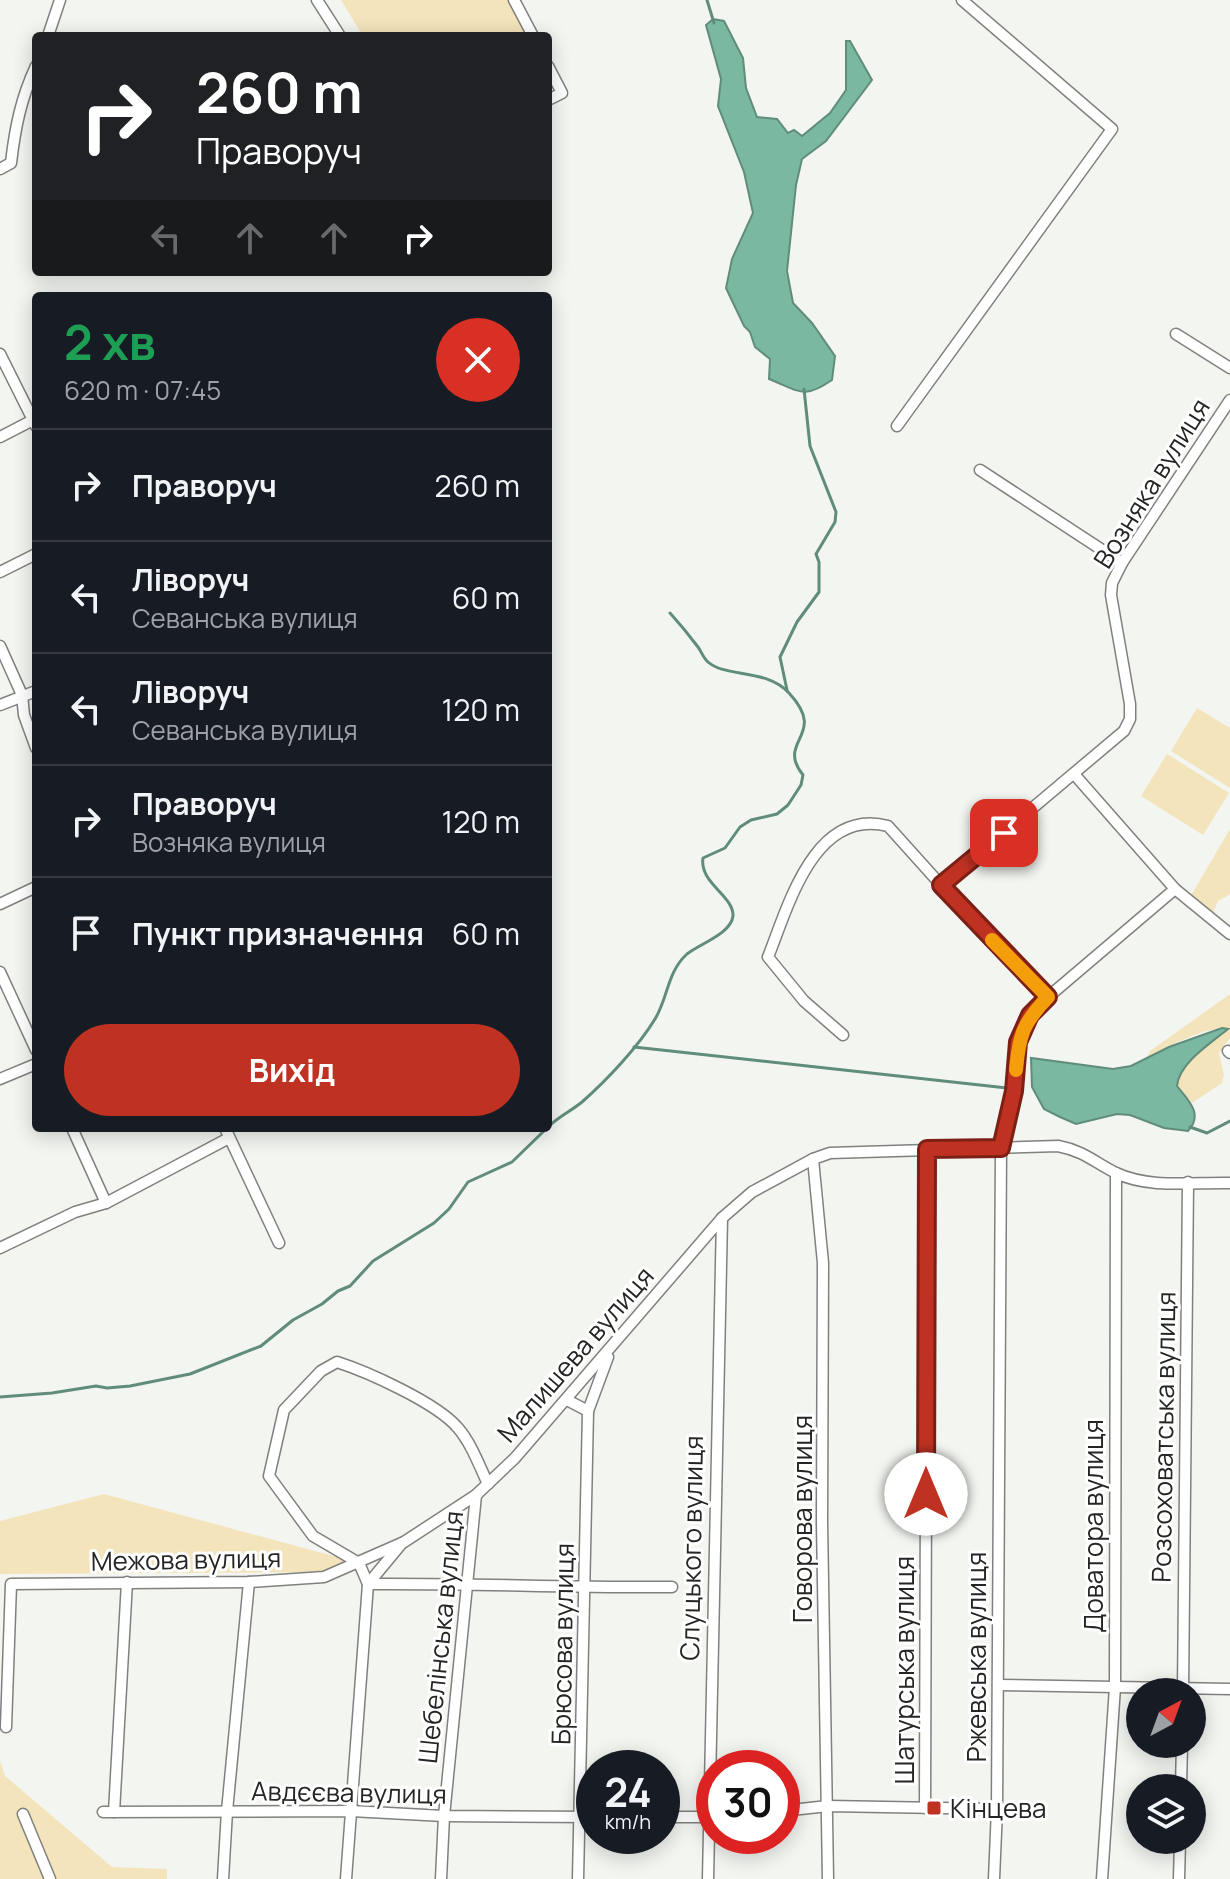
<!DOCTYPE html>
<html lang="uk">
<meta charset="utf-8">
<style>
body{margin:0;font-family:Manrope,sans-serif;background:#242831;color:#f1f3f6;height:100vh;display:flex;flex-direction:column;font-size:30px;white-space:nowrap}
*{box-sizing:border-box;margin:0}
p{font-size:26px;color:#9ea1a6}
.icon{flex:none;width:44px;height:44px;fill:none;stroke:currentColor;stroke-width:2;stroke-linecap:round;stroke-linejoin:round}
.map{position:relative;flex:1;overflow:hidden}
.panel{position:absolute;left:32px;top:292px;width:520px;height:840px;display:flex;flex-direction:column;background:#171b24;border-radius:8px;box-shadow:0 4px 20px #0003}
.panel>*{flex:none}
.hud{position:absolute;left:32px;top:32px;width:520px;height:244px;border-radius:8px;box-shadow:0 4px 20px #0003;background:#202124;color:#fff;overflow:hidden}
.needle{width:52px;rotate:41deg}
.tools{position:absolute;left:1126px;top:1678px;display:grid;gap:16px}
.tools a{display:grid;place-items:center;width:80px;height:80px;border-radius:50%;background:#171b24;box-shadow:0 4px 20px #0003;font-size:40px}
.speed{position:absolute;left:576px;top:1750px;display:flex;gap:16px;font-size:40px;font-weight:700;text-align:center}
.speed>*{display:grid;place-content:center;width:104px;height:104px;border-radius:50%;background:#171b24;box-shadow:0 4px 20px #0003;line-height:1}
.speed small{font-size:20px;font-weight:400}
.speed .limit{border:12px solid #d22;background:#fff;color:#111}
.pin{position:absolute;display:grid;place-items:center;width:68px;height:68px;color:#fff;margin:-34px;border-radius:16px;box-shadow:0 4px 12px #0006}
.me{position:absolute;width:88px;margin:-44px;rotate:0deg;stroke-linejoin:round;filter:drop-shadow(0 0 6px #0008)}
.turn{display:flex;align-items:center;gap:28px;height:168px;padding:0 32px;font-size:36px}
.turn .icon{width:104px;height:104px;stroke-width:2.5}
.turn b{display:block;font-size:56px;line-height:68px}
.lanes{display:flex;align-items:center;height:76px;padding:0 32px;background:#0003;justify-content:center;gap:40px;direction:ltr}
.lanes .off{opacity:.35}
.round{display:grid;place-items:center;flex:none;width:84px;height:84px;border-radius:42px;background:#242831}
.overview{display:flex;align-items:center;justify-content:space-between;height:136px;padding:0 32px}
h1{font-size:48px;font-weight:700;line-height:60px;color:#1e9e55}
.primary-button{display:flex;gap:16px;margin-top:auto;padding:16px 32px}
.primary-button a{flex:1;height:92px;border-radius:48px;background:#bf3222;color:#fff;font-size:32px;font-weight:700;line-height:92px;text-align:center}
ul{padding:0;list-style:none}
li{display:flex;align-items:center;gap:24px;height:112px;padding:0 32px;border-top:2px solid #363941}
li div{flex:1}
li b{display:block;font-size:30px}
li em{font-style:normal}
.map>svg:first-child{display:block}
.green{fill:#f4e4bb}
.water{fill:#7ab8a1;stroke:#608c7c;stroke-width:2}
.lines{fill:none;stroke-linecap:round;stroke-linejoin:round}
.stream{stroke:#608c7c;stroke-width:3}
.minor-casing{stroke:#80817e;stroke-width:13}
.minor{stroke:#fff;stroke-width:10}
.route-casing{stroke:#7c2016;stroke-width:20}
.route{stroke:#bf3222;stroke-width:14}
.slow{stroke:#f59e0b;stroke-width:14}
.poi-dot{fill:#bf3222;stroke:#fff;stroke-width:3}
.labels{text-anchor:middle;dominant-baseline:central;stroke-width:6;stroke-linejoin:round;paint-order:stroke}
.street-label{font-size:26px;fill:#252524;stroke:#fff}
.poi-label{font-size:26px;fill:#252524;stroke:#fff;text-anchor:start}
</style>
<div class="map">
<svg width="1230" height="1879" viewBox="0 0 1230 1879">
<rect width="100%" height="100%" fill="#f3f5f1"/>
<g class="green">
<path d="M341,0H509L528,36H363Z"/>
<path d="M1197,708L1230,728V788L1171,751Z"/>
<path d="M1167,754L1229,793L1203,835L1141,796Z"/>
<path d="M1230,829V894L1218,901L1212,915L1189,899Z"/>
<path d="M1230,994V1038L1219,1053L1224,1075L1222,1083L1192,1103L1177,1086C1179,1063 1210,1043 1227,1030C1207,1024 1162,1050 1144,1061L1150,1051Z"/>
<path d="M104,1494L359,1563L326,1572L0,1574V1521Z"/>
<path d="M0,1761L5,1776L112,1867L167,1869V1879H0Z"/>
</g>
<g class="water">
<path d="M713,19L724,21L743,58L746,88L757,117L777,119L788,133L794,130L802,136L830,113L846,90V41H850L872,80L826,141L802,159L796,185L787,271L793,303L812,323L835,356L832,380C803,400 800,391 769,379L770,359L755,347L750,332L744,326L726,288L732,259L753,213L744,172L718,106L721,79L706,25Z"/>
<path d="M1222,1028L1228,1029C1211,1043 1179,1063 1177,1086C1188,1100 1204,1114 1188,1131L1164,1128L1130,1115L1117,1114L1076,1124L1060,1117L1044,1109L1032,1087L1031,1058L1113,1069L1131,1066L1169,1047Z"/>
</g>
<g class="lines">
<g class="stream">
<path d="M707,0L714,23"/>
<path d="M787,690L780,657L797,622L819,592V562L816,554L835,522L836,512L810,446L804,389"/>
<path d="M634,1047L1007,1088"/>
<path d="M548,1127C558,1117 571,1111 582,1102C607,1080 638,1047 655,1019C668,998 667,972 687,954C699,944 731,934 733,916C734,896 699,883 703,858L725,848L740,827L751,820L777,814L788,805L801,785L803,775C775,740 829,736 789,693C766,668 726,678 708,662C704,659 701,651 698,647C689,635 680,624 670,613"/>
<path d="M1190,1127L1207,1133L1230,1121"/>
<path d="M0,1397L52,1393L96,1386L107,1388L130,1386L190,1374L261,1346L293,1320L322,1304L338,1291L350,1286L373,1261L434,1223L449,1209L468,1182L512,1162L547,1128"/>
</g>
<defs>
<g id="minor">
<path d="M317,0L340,36"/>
<path d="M514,0L533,36"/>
<path d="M48,36L60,0"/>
<path d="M548,66L562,93L548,100"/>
<path d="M0,169L11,163C15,128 21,98 36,66"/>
<path d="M1176,334L1230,368"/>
<path d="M0,354L36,426"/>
<path d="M897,426L1112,129L962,0"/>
<path d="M0,437L33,420"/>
<path d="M980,470L1122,563"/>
<path d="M0,572L36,554"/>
<path d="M0,646L22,695L24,715L36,748"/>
<path d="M0,705L36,691"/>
<path d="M1074,774L1175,889L1230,934"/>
<path d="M941,885L1124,731L1130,719V704L1111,595L1112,583L1122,563L1230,400"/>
<path d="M0,904L36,887"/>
<path d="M0,972L36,1050"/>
<path d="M843,1035L804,1001L768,957C788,907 814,807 888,826L941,885L1048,997"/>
<path d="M1228,1051L1230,1053"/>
<path d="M0,1079L36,1064"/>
<path d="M72,1128L106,1203"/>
<path d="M225,1128L279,1243"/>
<path d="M813,1159L823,1263L822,1522L828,1879"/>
<path d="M0,1248L75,1212L106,1203L229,1138"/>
<path d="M567,1400L588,1411"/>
<path d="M359,1563L313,1536L269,1476L284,1410L321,1371L337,1362C368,1372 437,1403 458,1428C471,1443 479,1465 488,1484"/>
<path d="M368,1584C469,1583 570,1588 672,1587"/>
<path d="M368,1584L402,1543"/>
<path d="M998,1685L1230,1689"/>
<path d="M1183,1692L1188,1182"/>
<path d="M6,1727L11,1584L249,1582L324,1577L404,1542L476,1495L515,1458L722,1218L752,1192L813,1159L830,1153L1058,1146C1084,1151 1094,1162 1116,1173C1150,1189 1193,1182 1230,1183"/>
<path d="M1181,1788L1182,1744"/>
<path d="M925,1808L927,1149"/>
<path d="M782,1811L828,1806L997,1809"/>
<path d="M103,1812L351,1811L444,1816L594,1817"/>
<path d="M114,1812L127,1582"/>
<path d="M23,1814L50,1879"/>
<path d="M662,1817H712"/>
<path d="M223,1879L227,1811L249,1582"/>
<path d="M346,1879L368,1584L359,1563"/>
<path d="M441,1879L444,1816L476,1495"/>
<path d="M578,1879L588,1411L608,1357"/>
<path d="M708,1879L722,1218"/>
<path d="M994,1879L997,1809L1001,1148L1014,1091L1018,1042L1030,1015L1048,997L1175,889"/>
<path d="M1102,1879L1115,1687L1116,1173"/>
<path d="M1179,1879L1180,1840"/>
</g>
</defs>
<use href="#minor" class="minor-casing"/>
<use href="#minor" class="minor"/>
</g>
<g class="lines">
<defs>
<path id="route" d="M926,1494L927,1149L1001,1148L1014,1091L1018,1042L1030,1015L1048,997L941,885L1004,833"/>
</defs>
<use href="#route" class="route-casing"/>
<use href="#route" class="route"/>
<path class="slow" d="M992,940L1048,997C1023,1023 1019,1035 1016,1070"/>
</g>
<rect class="poi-dot" x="926" y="1800" width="16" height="16" rx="4"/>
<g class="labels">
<g class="street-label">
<text transform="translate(1151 483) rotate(-58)">Возняка вулиця</text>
<text transform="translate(575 1354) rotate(-49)">Малишева вулиця</text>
<text transform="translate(1163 1437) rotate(-89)">Розсоховатська вулиця</text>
<text transform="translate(802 1519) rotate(-90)">Говорова вулиця</text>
<text transform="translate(1093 1526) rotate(-90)">Доватора вулиця</text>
<text transform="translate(691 1548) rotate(-89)">Слуцького вулиця</text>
<text transform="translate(186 1559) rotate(-1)">Межова вулиця</text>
<text transform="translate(440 1637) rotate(-84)">Шебелінська вулиця</text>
<text transform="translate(562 1644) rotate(-89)">Брюсова вулиця</text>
<text transform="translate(976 1657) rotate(-90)">Ржевська вулиця</text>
<text transform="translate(904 1670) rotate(-90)">Шатурська вулиця</text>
<text transform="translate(349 1792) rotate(1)">Авдєєва вулиця</text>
</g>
<g class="poi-label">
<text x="950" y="1808">Кінцева</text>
</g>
</g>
</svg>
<div class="tools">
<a><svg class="needle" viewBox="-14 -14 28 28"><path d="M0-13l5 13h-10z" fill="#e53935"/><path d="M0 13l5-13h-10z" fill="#9ea1a6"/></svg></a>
<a><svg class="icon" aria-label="layers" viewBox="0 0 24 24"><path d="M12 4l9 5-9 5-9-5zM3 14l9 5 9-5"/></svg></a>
</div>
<div class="speed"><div>24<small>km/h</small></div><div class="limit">30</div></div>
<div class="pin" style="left:1004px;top:833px;background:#d93025"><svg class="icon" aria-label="arrive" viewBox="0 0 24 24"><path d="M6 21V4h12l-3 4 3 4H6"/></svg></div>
<svg class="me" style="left:926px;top:1494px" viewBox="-20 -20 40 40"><circle r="19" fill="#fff"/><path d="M0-13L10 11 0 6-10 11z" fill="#bf3222"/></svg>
<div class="hud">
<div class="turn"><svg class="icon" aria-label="right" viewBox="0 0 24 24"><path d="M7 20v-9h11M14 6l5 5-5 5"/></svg><div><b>260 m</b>Праворуч</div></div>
<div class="lanes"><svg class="icon off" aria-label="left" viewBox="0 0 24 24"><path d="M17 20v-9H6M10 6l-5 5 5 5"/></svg><svg class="icon off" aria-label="ahead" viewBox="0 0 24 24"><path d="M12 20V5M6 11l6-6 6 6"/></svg><svg class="icon off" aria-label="ahead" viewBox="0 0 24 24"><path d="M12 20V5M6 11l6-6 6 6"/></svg><svg class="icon" aria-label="right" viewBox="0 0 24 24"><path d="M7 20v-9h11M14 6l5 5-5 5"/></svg></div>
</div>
<section class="panel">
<div class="overview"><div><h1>2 хв</h1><p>620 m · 07:45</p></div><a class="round" style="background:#d93025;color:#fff"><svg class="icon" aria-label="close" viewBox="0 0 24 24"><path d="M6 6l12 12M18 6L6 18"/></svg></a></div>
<ul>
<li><svg class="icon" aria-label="right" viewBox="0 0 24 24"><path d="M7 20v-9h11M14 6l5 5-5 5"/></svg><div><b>Праворуч</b></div><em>260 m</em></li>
<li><svg class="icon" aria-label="left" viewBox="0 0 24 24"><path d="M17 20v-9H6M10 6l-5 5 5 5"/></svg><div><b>Ліворуч</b><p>Севанська вулиця</p></div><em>60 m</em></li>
<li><svg class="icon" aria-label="left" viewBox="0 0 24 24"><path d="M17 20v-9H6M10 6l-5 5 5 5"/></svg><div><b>Ліворуч</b><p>Севанська вулиця</p></div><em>120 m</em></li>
<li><svg class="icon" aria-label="right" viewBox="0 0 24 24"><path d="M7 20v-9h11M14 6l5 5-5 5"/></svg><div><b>Праворуч</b><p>Возняка вулиця</p></div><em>120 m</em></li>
<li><svg class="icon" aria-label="arrive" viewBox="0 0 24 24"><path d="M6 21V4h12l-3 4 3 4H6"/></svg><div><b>Пункт призначення</b></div><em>60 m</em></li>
</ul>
<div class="primary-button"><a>Вихід</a></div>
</section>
</div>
